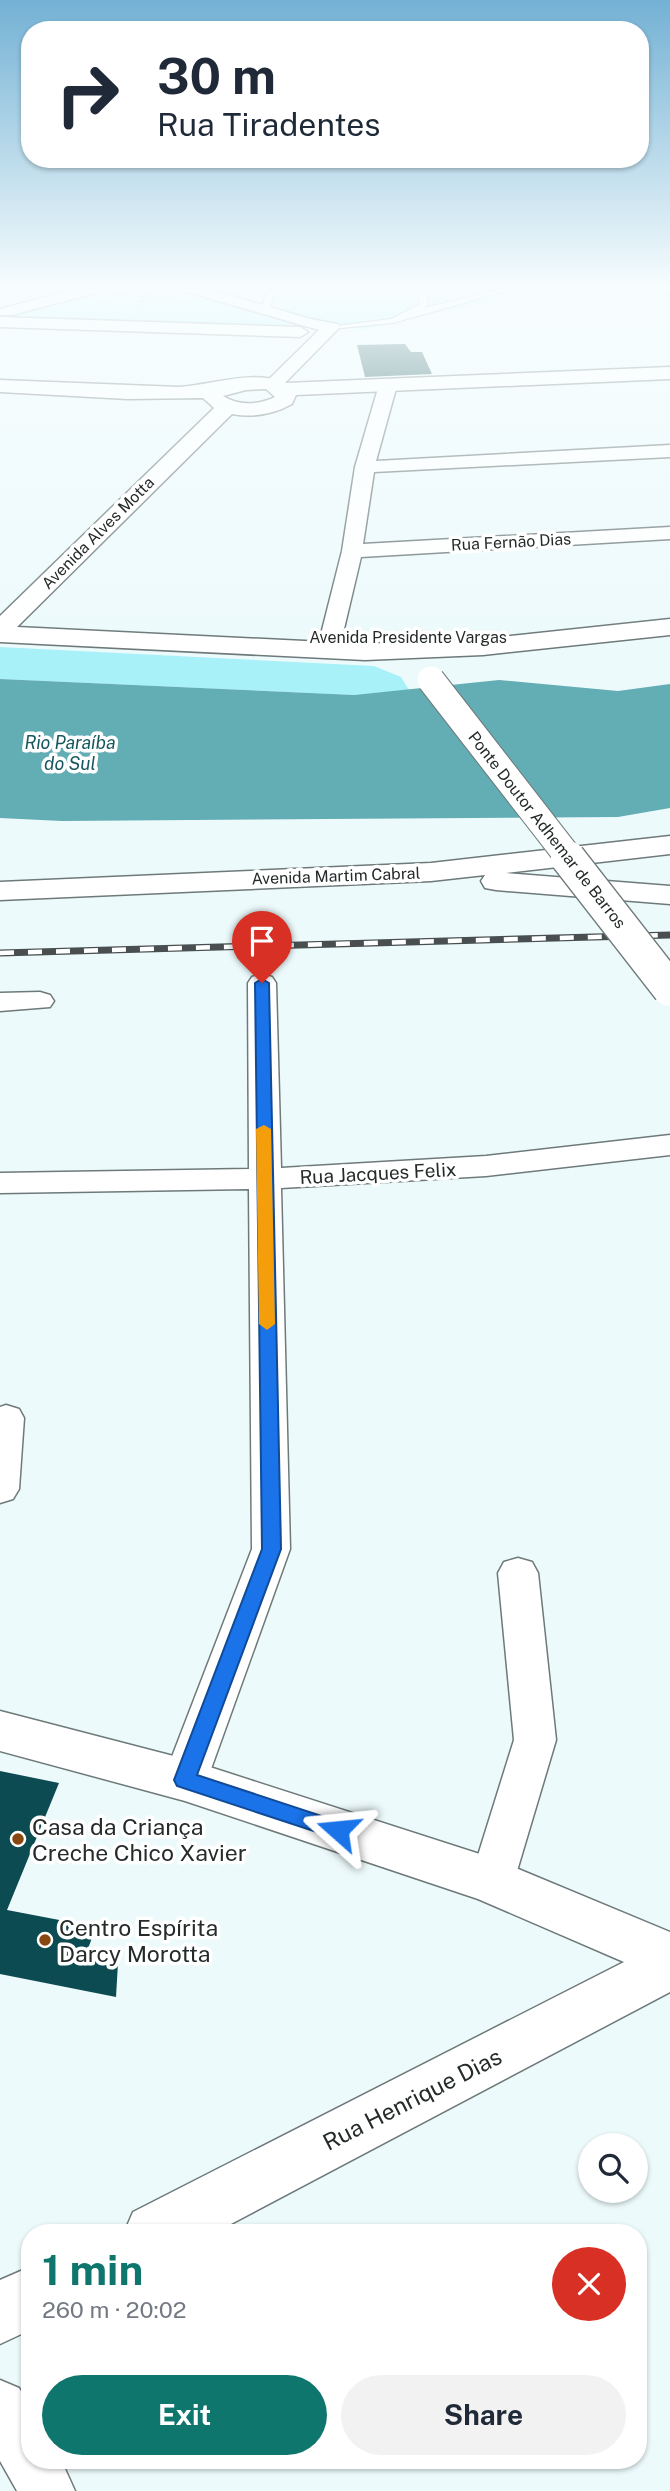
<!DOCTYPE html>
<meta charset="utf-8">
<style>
body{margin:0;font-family:"Public Sans",sans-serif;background:#f2f2f3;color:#1f2937;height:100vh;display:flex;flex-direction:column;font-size:26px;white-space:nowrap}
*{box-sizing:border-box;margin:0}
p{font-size:23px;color:#747a83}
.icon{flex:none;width:38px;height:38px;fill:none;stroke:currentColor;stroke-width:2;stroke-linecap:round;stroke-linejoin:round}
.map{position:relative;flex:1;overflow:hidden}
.details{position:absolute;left:21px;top:2224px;width:626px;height:245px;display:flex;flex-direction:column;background:#fff;border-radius:28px;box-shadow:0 2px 5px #0004}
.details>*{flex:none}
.guide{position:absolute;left:21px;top:21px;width:628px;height:147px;border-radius:28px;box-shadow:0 2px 5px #0004;background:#fff;color:#1f2937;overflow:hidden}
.buttons{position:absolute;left:578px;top:2133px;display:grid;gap:14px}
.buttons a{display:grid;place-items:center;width:70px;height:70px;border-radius:50%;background:#fff;box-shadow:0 2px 5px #0004;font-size:35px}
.pin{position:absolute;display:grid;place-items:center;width:60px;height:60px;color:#fff;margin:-72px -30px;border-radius:50% 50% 50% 0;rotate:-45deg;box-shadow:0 0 7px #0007}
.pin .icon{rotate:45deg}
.me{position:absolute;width:77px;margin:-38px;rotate:288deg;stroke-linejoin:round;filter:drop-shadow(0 0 5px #0008)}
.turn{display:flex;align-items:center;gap:24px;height:147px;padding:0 21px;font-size:32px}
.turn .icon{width:91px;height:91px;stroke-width:2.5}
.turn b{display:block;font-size:49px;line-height:60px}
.round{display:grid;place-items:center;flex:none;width:74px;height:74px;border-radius:37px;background:#f2f2f3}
.head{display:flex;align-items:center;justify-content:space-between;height:119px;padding:0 21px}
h1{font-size:42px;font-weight:700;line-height:52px;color:#0f766e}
.action{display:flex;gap:14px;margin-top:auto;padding:14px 21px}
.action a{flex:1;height:80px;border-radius:42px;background:#0f766e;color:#fff;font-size:28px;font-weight:700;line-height:80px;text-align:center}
.action a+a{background:#f2f2f3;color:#1f2937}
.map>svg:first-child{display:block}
.green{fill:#a8f1f9}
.water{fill:#63adb5}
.building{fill:#0c4b51}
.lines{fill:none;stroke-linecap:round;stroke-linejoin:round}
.lane-casing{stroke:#6e797a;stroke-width:2}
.street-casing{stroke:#6e797a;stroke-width:3}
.secondary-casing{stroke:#6e797a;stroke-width:3}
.path{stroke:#99a3a4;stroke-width:2.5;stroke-dasharray:2 2;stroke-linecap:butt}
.lane{fill:#fff;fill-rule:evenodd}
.street{fill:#fff;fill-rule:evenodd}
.secondary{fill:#fff;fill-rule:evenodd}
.rail-casing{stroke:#494f50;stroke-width:7}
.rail{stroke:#fff;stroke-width:4.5;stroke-dasharray:14;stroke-linecap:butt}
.secondary-bridge-far1-casing{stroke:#6e797a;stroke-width:29;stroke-linecap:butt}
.secondary-bridge-casing{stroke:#6e797a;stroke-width:37;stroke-linecap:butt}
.secondary-bridge-far1{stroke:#fff;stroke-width:27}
.secondary-bridge{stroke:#fff;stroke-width:34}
.route{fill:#1a73e8;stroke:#114b97;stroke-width:2}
.slow{fill:#f59e0b}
.poi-dot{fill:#884710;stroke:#fff;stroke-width:2.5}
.labels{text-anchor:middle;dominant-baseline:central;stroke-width:7;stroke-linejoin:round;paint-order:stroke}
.far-street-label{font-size:16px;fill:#252a2b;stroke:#fff}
.far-water-label{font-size:18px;font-style:italic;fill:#16565d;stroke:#fff}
.street-label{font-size:19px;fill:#252a2b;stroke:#fff}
.near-poi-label{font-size:23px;fill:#252a2b;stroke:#fff;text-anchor:start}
.near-street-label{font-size:23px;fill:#252a2b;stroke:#fff}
</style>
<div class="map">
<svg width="670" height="2491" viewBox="0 0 670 2491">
<rect width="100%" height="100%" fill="#edfafc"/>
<g class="green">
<path d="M104,289H180L297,324L294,328L2,318Z"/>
<path d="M228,289H549L360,330L333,322L293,315L278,305Z"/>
<path d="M0,647L374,666L401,677L409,690L354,695L0,679Z"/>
</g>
<path class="water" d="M0,679L354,695L499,680L618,691L670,684V808L618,817L62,821L0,818Z"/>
<g class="building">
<path d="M405,344L411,352H422L432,374L365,377L357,345Z"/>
<path d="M0,1771L59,1783L7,1910L96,1927L86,1954L118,1963L116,1997L0,1974Z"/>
</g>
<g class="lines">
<defs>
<g id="lane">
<path d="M272,289H280L272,298L271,306L279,314L275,316L263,306L264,297Z"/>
<path d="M411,289H419L426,295L428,305L424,308L501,289H514L393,323L332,329L328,327L391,319L420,304L418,296Z"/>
</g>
<g id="street">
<path d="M75,289H101L99,292L12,315H0V309Z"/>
<path d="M185,289H209L310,319L338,324L340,327L278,390L272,391L263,386L266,382L319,330L187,292Z"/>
<path d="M661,289H670V294L663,292Z"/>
<path d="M0,317L300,327L308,332L300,337L0,327Z"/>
<path d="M388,380L397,385L376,461L670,445V457L374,472L363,544L670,527V539L361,557L339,650L336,655H320L317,650L342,551L355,467L379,385Z"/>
<path d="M262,974L272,977L276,983L281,1168L486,1156L670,1135V1155L486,1176L281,1188L290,1549L207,1780L200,1793L185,1798L170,1793L163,1780L252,1549L249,1189L0,1193V1173L249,1169L248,983L252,977Z"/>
<path d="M40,992L50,995L54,1001L50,1007L0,1011V993Z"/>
<path d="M6,1405L19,1409L24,1418L19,1489L13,1499L0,1503V1407Z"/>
<path d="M518,1558L532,1562L538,1573L556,1740L514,1881L508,1895L492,1900L476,1895L470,1881L514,1740L498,1573L504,1562Z"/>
<path d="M0,2380L19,2388L30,2406V2460H61L75,2491H17L0,2461Z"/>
</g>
<g id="secondary">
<path d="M670,367V379L296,395L292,404C274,414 253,418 232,414L17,627L365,644L483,639L670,619V635L483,655L365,660L0,642V616L214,408L203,398L128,399L0,392V380L179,387C214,385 251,369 286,383ZM266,389L275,397C258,405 239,406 223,396L246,390Z"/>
<path d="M670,836V854L506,873L670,886V904L496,890L485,888L481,881L485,875L431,881L0,900V882L431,863Z"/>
<path d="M0,1711L185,1759L492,1858L670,1932V1992L214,2233H124L133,2212L624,1962L478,1899L185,1801L0,1751Z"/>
<path d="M30,2267V2330L0,2344V2280Z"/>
</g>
</defs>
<use href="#lane" class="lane-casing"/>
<use href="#street" class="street-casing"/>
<use href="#secondary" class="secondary-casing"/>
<g class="path">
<path d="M129,289L140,294"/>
<path d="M113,295L174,297"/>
<path d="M141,306L144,296L158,289"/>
</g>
<use href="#lane" class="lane"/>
<use href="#street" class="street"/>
<use href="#secondary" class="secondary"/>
<defs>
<path id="rail" d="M0,953L670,935"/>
</defs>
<use href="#rail" class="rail-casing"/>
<use href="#rail" class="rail"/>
<defs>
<path id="secondary-bridge-far1" d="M431,680L570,859"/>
<path id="secondary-bridge" d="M568,858L670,989"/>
</defs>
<use href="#secondary-bridge-far1" class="secondary-bridge-far1-casing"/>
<use href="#secondary-bridge" class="secondary-bridge-casing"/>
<use href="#secondary-bridge-far1" class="secondary-bridge-far1"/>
<use href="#secondary-bridge" class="secondary-bridge"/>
</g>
<linearGradient id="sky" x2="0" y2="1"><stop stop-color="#73b1d4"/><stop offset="0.45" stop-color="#f7fdfe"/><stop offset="1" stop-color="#f7fdfe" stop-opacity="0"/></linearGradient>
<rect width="670" height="638" fill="url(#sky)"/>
<path class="route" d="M262,979L269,983L281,1549L197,1775L346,1824L349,1830L346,1837L338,1839L177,1786L174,1780L262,1549L255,983Z"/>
<path class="slow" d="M264,1125L271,1129L275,1324L267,1330L259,1324L256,1129Z"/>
<g class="poi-dot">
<circle cx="18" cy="1839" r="7"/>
<circle cx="45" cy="1940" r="7"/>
</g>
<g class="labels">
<g class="far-street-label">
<text transform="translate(98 533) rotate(-45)">Avenida Alves Motta</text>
<text transform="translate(511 542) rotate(-3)">Rua Fernão Dias</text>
<text x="408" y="637">Avenida Presidente Vargas</text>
<text transform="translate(547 830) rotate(52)">Ponte Doutor Adhemar de Barros</text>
<text transform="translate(336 876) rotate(-2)">Avenida Martim Cabral</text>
</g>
<g class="far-water-label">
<text x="70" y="742">Rio Paraíba<tspan x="70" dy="21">do Sul</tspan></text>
</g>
<g class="street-label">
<text transform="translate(378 1173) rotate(-3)">Rua Jacques Felix</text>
</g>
<g class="near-poi-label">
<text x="32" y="1826">Casa da Criança<tspan x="32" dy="26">Creche Chico Xavier</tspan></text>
<text x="59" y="1927">Centro Espírita<tspan x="59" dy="26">Darcy Morotta</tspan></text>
</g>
<g class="near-street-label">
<text transform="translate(412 2099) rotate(-27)">Rua Henrique Dias</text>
</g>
</g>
</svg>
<div class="buttons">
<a><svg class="icon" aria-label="search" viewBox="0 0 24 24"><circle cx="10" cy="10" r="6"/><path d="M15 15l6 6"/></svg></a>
</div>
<div class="pin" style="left:262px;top:983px;background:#d93025"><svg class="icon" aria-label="arrive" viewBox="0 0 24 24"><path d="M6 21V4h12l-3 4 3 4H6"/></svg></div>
<svg class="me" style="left:338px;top:1830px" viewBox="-20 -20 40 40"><path d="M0-17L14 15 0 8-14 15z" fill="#1a73e8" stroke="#fff" stroke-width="4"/></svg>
<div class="guide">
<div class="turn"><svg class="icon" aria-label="right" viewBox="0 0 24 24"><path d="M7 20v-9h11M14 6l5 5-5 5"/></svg><div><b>30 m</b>Rua Tiradentes</div></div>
</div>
<section class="details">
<div class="head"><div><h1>1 min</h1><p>260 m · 20:02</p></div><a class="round" style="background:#d93025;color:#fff"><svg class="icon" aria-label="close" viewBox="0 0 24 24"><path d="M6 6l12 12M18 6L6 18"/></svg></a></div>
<div class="action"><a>Exit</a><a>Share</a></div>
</section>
</div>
